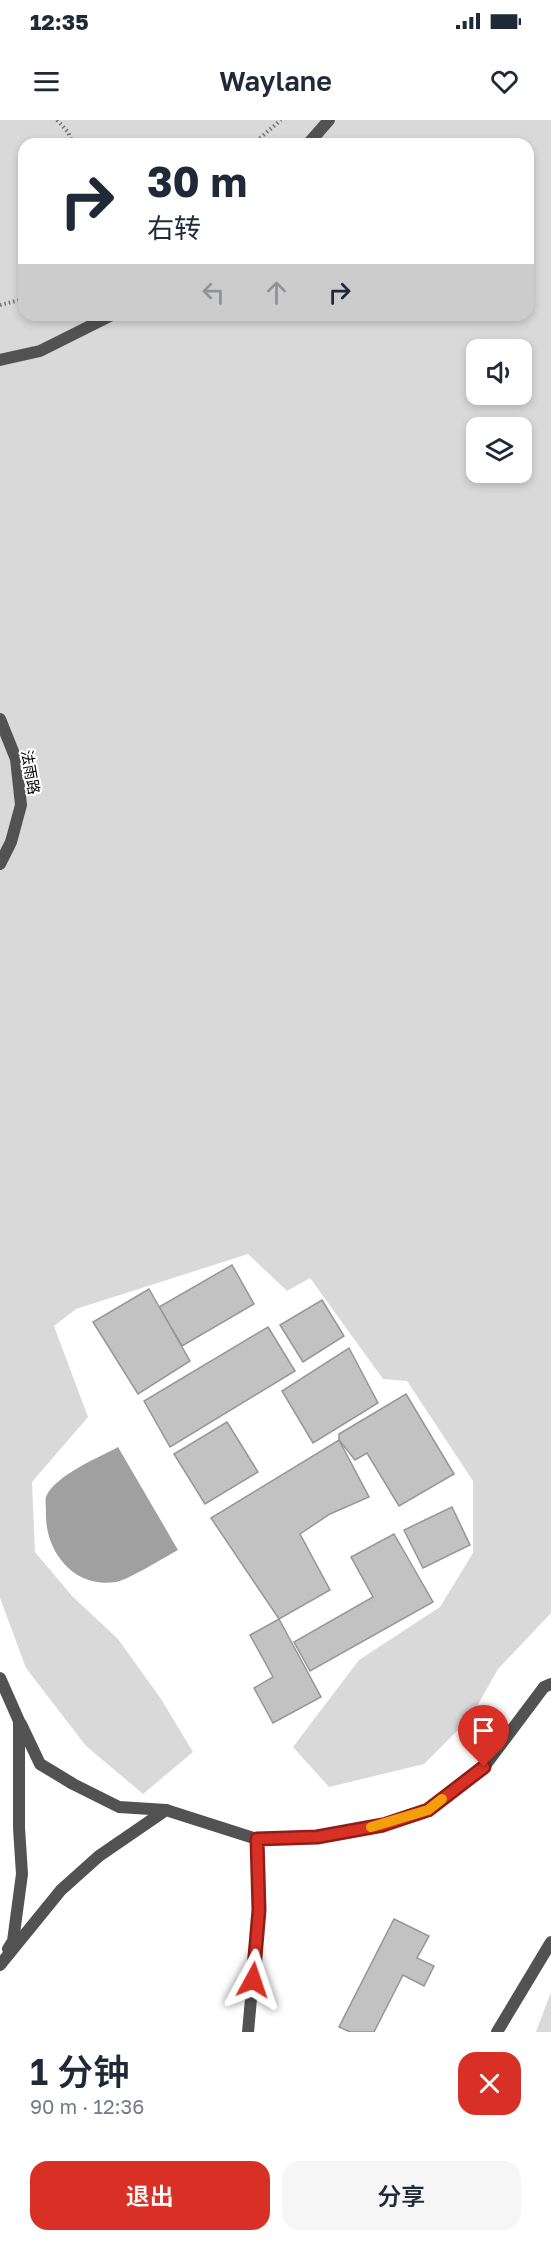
<!DOCTYPE html>
<html lang="zh">
<meta charset="utf-8">
<style>
body{margin:0;font-family:"Golos Text","Noto Sans SC",sans-serif;background:#f6f6f7;color:#1f2937;height:100vh;display:flex;flex-direction:column;font-size:22px;white-space:nowrap}
*{box-sizing:border-box;margin:0}
p{font-size:20px;color:#747a83}
.icon{flex:none;width:33px;height:33px;fill:none;stroke:currentColor;stroke-width:2;stroke-linecap:round;stroke-linejoin:round}
.map{position:relative;height:1912px;overflow:hidden}
.panel{display:flex;flex-direction:column;background:#fff;flex:1}
.panel>*{flex:none}
.hud{position:absolute;left:18px;top:18px;width:516px;height:183px;border-radius:18px;box-shadow:0 3px 9px #0003;background:#fff;color:#1f2937;overflow:hidden}
.controls{position:absolute;left:466px;top:219px;display:grid;gap:12px}
.controls a{display:grid;place-items:center;width:66px;height:66px;border-radius:12px;background:#fff;box-shadow:0 3px 9px #0003;font-size:30px}
.pin{position:absolute;display:grid;place-items:center;width:51px;height:51px;color:#fff;margin:-62px -26px;border-radius:50% 50% 50% 0;rotate:-45deg;box-shadow:0 0 6px #0007}
.pin .icon{rotate:45deg}
.me{position:absolute;width:66px;margin:-33px;rotate:5deg;stroke-linejoin:round;filter:drop-shadow(0 0 4px #0008)}
.turn{display:flex;align-items:center;gap:21px;height:126px;padding:0 30px;font-size:27px}
.turn .icon{width:78px;height:78px;stroke-width:2.5}
.turn b{display:block;font-size:42px;line-height:51px}
.lanes{display:flex;align-items:center;height:57px;padding:0 30px;background:#0003;justify-content:center;gap:30px;direction:ltr}
.lanes .off{opacity:.35}
.round{display:grid;place-items:center;flex:none;width:63px;height:63px;border-radius:18px;background:#f6f6f7}
.head{display:flex;align-items:center;justify-content:space-between;height:102px;padding:0 30px}
h1{font-size:36px;font-weight:600;line-height:45px}
.cta{display:flex;gap:12px;margin-top:auto;padding:12px 30px}
.cta a{flex:1;height:69px;border-radius:18px;background:#d93025;color:#fff;font-size:24px;font-weight:600;line-height:69px;text-align:center}
.cta a+a{background:#f6f6f7;color:#1f2937}
.status{display:flex;justify-content:space-between;align-items:center;height:42px;padding:0 30px;background:#fff;direction:ltr}
.status svg{height:16px;fill:currentColor}
header{display:flex;justify-content:space-between;align-items:center;height:78px;padding:0 30px;background:#fff;font-size:27px;font-weight:600}
.map>svg:first-child{display:block}
.green{fill:#d9d9d9;fill-rule:evenodd}
.water{fill:#a0a0a0}
.building{fill:#c2c2c2;stroke:#969696;stroke-width:1.5}
.lines{fill:none;stroke-linecap:round;stroke-linejoin:round}
.path{stroke:#747474;stroke-width:4;stroke-dasharray:1.5 3;stroke-linecap:butt}
.lane{stroke:#525252;stroke-width:12}
.street{stroke:#525252;stroke-width:12}
.route-casing{stroke:#8d1f18;stroke-width:15}
.route{stroke:#d93025;stroke-width:10}
.slow{stroke:#f59e0b;stroke-width:10}
.labels{text-anchor:middle;dominant-baseline:central;stroke-width:4.5;stroke-linejoin:round;paint-order:stroke}
.street-label{font-size:15px;fill:#000;stroke:#fff}
</style>
<div class="status"><b>12:35</b><svg viewBox="0 0 49 12"><path d="M0 12V9h3v3zM5 12V6h3v6zM10 12V3h3v9zM15 12V0h3v12zM26 1h20v11H26zM47 4h2v5h-2z"/></svg></div>
<header><svg class="icon" aria-label="menu" viewBox="0 0 24 24"><path d="M4 6h16M4 12h16M4 18h16"/></svg>Waylane<svg class="icon" aria-label="heart" viewBox="0 0 24 24"><path d="M12 20l-8-8c-3-5 5-10 8-4 3-6 11-1 8 4z"/></svg></header>
<div class="map">
<svg width="551" height="1912" viewBox="0 0 551 1912">
<rect width="100%" height="100%" fill="#fff"/>
<g class="green">
<path d="M0,0H551V1493L498,1549L471,1597L424,1644L329,1667L293,1627L359,1540L440,1487L473,1433V1361L407,1261L383,1259L310,1158L287,1171L248,1134L76,1189L54,1206L88,1297L32,1362L35,1432L72,1476L118,1519L161,1579L193,1632L143,1674L86,1626L26,1548L0,1478ZM24,24H528V195H24ZM477,230H522V274H477ZM477,308H522V352H477Z"/>
<path d="M551,1872V1912H536Z"/>
</g>
<path class="water" d="M118,1327L178,1430C165,1437 128,1460 116,1462C73,1469 44,1430 46,1391C46,1387 45,1380 46,1377C54,1356 98,1338 118,1327Z"/>
<g class="building">
<path d="M232,1145L254,1184L182,1226L159,1187Z"/>
<path d="M149,1169L190,1241L138,1274L93,1202Z"/>
<path d="M322,1180L344,1216L303,1242L280,1205Z"/>
<path d="M268,1207L295,1251L170,1327L144,1281Z"/>
<path d="M349,1228L378,1283L313,1323L282,1271Z"/>
<path d="M406,1274L454,1354L399,1386L367,1333L355,1340L339,1320V1314Z"/>
<path d="M227,1302L258,1352L205,1384L174,1334Z"/>
<path d="M339,1320L369,1377L330,1394L300,1414L330,1470L279,1499L211,1398Z"/>
<path d="M452,1387L470,1425L423,1448L404,1410Z"/>
<path d="M394,1414L433,1482L310,1551L294,1522L373,1477L351,1437Z"/>
<path d="M279,1499L321,1577L273,1603L254,1568L273,1557L250,1515Z"/>
<path d="M394,1799L429,1816L417,1838L434,1846L424,1866L403,1855L374,1912H350L339,1907Z"/>
</g>
<g class="lines">
<g class="path">
<path d="M57,0L68,12L73,24"/>
<path d="M253,24L281,0"/>
<path d="M0,185L24,179"/>
</g>
<path class="lane" d="M248,1912L259,1790L257,1719"/>
<g class="street">
<path d="M308,24L329,0"/>
<path d="M0,240L40,231L112,195"/>
<path d="M0,599L16,639L21,685L11,722L0,744"/>
<path d="M0,1558L19,1601V1708L22,1754L13,1821L8,1829"/>
<path d="M21,1604L40,1644L73,1664L119,1687L166,1690"/>
<path d="M0,1845L61,1770L99,1736L166,1690L257,1719L317,1717L383,1705L428,1690L484,1647L544,1567L551,1564"/>
<path d="M497,1912L551,1822"/>
</g>
</g>
<g class="lines">
<defs>
<path id="route" d="M253,1860L259,1790L257,1719L317,1717L383,1705L428,1690L484,1647"/>
</defs>
<use href="#route" class="route-casing"/>
<use href="#route" class="route"/>
<path class="slow" d="M371,1707L428,1690L442,1679"/>
</g>
<g class="labels">
<g class="street-label">
<text transform="translate(31 652) rotate(80)">法雨路</text>
</g>
</g>
</svg>
<div class="controls">
<a><svg class="icon" aria-label="sound" viewBox="0 0 24 24"><path d="M4 9h4l5-4v14l-5-4H4zM17 9q2 3 0 6"/></svg></a>
<a><svg class="icon" aria-label="layers" viewBox="0 0 24 24"><path d="M12 4l9 5-9 5-9-5zM3 14l9 5 9-5"/></svg></a>
</div>
<div class="pin" style="left:484px;top:1647px;background:#d93025"><svg class="icon" aria-label="arrive" viewBox="0 0 24 24"><path d="M6 21V4h12l-3 4 3 4H6"/></svg></div>
<svg class="me" style="left:253px;top:1860px" viewBox="-20 -20 40 40"><path d="M0-17L14 15 0 8-14 15z" fill="#d93025" stroke="#fff" stroke-width="4"/></svg>
<div class="hud">
<div class="turn"><svg class="icon" aria-label="right" viewBox="0 0 24 24"><path d="M7 20v-9h11M14 6l5 5-5 5"/></svg><div><b>30 m</b>右转</div></div>
<div class="lanes"><svg class="icon off" aria-label="left" viewBox="0 0 24 24"><path d="M17 20v-9H6M10 6l-5 5 5 5"/></svg><svg class="icon off" aria-label="ahead" viewBox="0 0 24 24"><path d="M12 20V5M6 11l6-6 6 6"/></svg><svg class="icon" aria-label="right" viewBox="0 0 24 24"><path d="M7 20v-9h11M14 6l5 5-5 5"/></svg></div>
</div>
</div>
<section class="panel">
<div class="head"><div><h1>1 分钟</h1><p>90 m · 12:36</p></div><a class="round" style="background:#d93025;color:#fff"><svg class="icon" aria-label="close" viewBox="0 0 24 24"><path d="M6 6l12 12M18 6L6 18"/></svg></a></div>
<div class="cta"><a>退出</a><a>分享</a></div>
</section>
